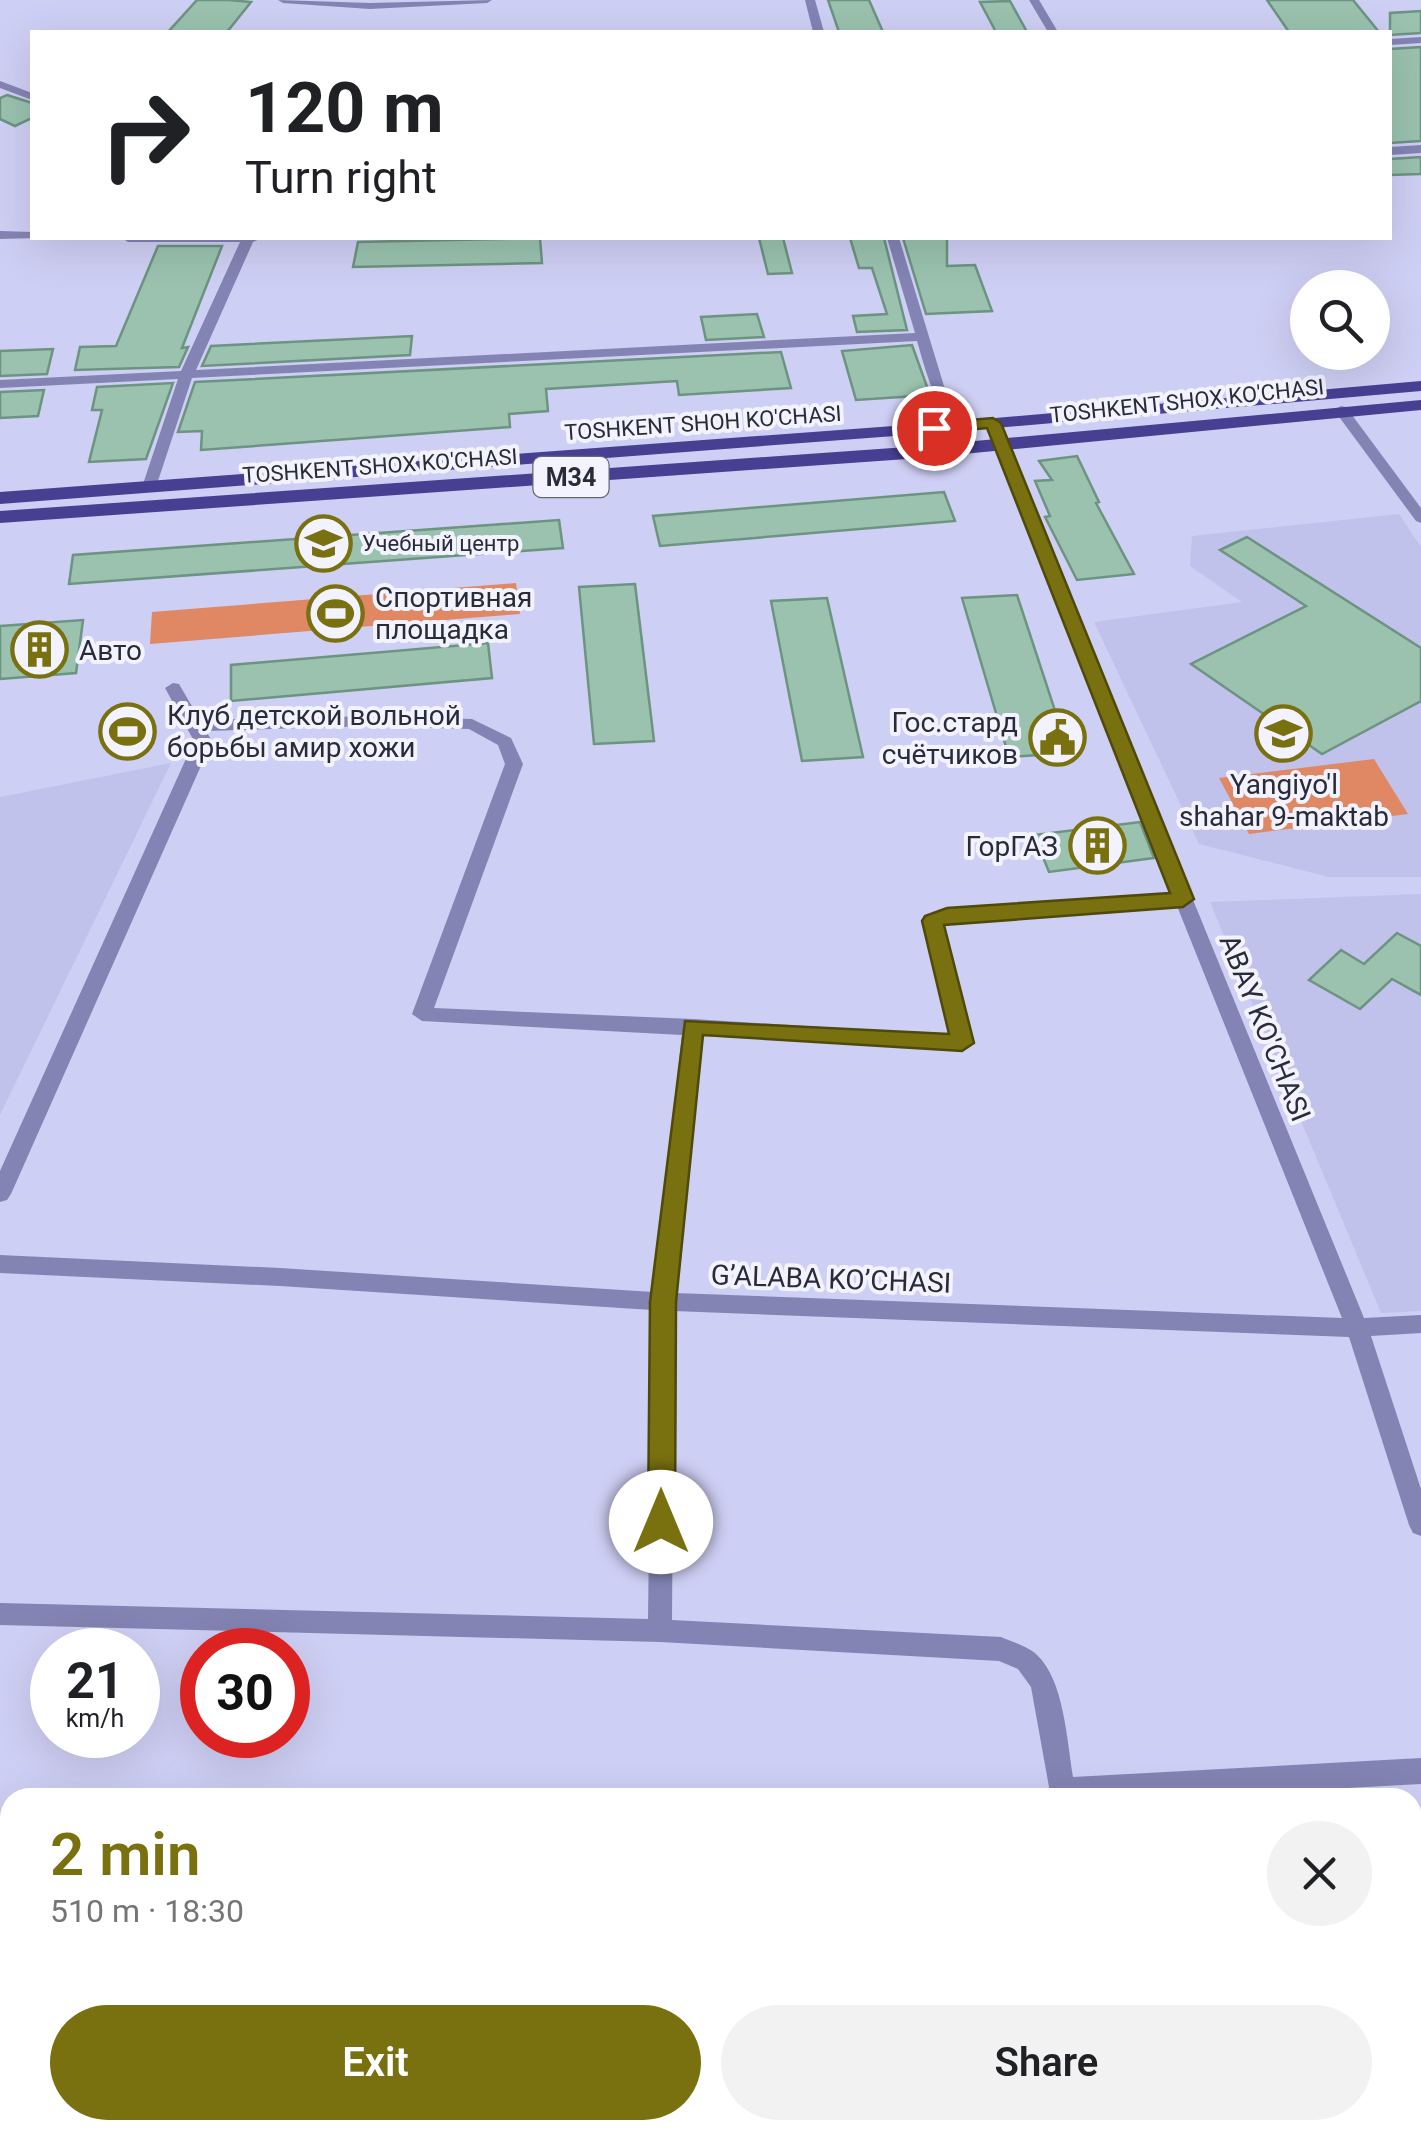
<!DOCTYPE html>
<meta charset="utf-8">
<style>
body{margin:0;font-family:Roboto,sans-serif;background:#f2f2f2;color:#202124;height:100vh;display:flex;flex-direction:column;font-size:38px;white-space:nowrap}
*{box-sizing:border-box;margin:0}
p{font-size:32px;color:#757577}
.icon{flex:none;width:55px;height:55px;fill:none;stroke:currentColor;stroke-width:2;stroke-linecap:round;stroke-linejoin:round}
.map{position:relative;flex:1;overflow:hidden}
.drawer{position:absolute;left:0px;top:1788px;width:1422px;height:352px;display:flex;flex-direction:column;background:#fff;border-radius:30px 30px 0 0;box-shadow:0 10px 40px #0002}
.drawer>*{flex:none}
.top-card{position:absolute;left:30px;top:30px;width:1362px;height:210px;border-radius:0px;box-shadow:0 10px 40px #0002;background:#fff;color:#202124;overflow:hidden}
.controls{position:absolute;left:1290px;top:270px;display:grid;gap:20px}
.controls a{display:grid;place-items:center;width:100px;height:100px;border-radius:50%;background:#fff;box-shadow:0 10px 40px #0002;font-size:50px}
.speed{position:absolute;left:30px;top:1628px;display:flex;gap:20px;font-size:50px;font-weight:700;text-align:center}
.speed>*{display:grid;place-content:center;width:130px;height:130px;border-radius:50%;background:#fff;box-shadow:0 10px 40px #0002;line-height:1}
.speed small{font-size:25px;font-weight:400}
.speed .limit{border:15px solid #d22;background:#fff;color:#111}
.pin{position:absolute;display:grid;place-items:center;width:85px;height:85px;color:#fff;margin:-42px;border:5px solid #fff;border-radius:50%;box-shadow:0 2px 10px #0007}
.me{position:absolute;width:110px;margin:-55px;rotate:0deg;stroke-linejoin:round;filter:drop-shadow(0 0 8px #0008)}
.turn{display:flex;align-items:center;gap:35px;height:210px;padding:0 50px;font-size:45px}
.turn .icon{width:130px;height:130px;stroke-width:2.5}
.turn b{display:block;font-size:70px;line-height:85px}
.round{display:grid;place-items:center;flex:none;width:105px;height:105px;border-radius:52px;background:#f2f2f2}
.headline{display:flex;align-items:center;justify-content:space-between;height:170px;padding:0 50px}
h1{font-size:60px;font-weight:600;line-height:75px;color:#79700f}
.action{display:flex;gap:20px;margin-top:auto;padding:20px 50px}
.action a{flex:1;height:115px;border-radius:60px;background:#79700f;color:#fff;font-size:40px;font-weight:600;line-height:115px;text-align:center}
.action a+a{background:#f2f2f2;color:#202124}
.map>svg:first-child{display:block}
.built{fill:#c0c2ec}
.green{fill:#df8863}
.building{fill:#9ac2af;stroke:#6d9381;stroke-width:2.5}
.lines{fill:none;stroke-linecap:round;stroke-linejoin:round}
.street{fill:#8384b3;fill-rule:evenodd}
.primary{fill:#473f92;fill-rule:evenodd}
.route{fill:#79700f;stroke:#4f490a;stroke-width:2.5}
.labels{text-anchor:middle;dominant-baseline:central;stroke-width:8;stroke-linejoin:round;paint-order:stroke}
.far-street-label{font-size:22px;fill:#2a2b39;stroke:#f2f3fe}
.far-poi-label{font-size:22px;fill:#2a2b39;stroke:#f2f3fe;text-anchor:start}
.shield{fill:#f2f3fe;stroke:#666774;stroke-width:2.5}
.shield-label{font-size:25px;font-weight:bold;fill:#2a2b39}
.poi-label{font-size:28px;fill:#2a2b39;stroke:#f2f3fe;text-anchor:start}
.street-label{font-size:28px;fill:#2a2b39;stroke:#f2f3fe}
</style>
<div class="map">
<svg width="1421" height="2138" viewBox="0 0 1421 2138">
<rect width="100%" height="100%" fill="#cecff4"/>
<g class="built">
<path d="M1399,514L1421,547V877H1329L1199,844L1094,622L1242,602L1190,566L1192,536Z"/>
<path d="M171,763L0,1115V797Z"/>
<path d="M1421,894V1311L1381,1313L1210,902Z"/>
</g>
<g class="green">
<path d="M516,583L520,614L150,644L152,612Z"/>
<path d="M1374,759L1408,814L1249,834L1219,778Z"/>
</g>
<g class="building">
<path d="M197,0H229L251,2L227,32H168Z"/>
<path d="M828,0H869L883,32H839Z"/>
<path d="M1267,0H1353L1379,32H1289Z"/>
<path d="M1010,1L1027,32H996L980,2Z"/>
<path d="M1421,11V33L1390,35V13Z"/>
<path d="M1421,47V141L1390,143V49Z"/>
<path d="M7,95L32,103V118L15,126L0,119V98Z"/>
<path d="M1421,157V174L1390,175V159Z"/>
<path d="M540,238L542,263L353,267L358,242Z"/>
<path d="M759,238H783L792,273L768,274Z"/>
<path d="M850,238H884L907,330L857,332L853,316L887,314L872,268H859Z"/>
<path d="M903,238H947V266L975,265L992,311L926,314Z"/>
<path d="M158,246H222L182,348L188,347L179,367L75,370L80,347L116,346Z"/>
<path d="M757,314L764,337L706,340L701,317Z"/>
<path d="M412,336L410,355L202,366L211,346Z"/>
<path d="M912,345L930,395L856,400L842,351Z"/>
<path d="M53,349L47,374L0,376V351Z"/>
<path d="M781,352L791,388L679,395L677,381L546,389L548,411L509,414L510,427L201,450L202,431L178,432L195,382Z"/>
<path d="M173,383L146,459L89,462L102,410H92L97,387Z"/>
<path d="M44,390L38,416L0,418V392Z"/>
<path d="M1077,456L1099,502L1096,503L1134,574L1077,580L1045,517L1050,516L1035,481L1052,480L1039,461Z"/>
<path d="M944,492L955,521L660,546L653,516Z"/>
<path d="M559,520L563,548L69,584L73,555Z"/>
<path d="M1247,537L1421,648V701L1322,754L1191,664L1306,606L1220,550Z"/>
<path d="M635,584L654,741L594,744L579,587Z"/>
<path d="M1017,595L1069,753L1009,757L962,598Z"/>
<path d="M827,598L863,757L802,761L771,601Z"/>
<path d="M83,620L76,673L0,679V626Z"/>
<path d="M488,643L492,678L231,701V665Z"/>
<path d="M1140,822L1154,858L1049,872L1034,835Z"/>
<path d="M1397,933L1421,946V995L1392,979L1360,1009L1309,980L1341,950L1364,964Z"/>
</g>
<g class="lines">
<g class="street">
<path d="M278,0L370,3L492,0L487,3L370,9L283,3Z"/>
<path d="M805,0H815L824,32H813Z"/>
<path d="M1029,0H1039L1058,32H1048Z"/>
<path d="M1421,37V43L1390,45V39Z"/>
<path d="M0,81L32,93V100L0,88Z"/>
<path d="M1421,145V153L1390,155V147Z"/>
<path d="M0,231L32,232V238H37L0,239Z"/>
<path d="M122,238H262L253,242L196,370L915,333L887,238H899L944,386L968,426L961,430C937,417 925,368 917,341L192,378L156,487L149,491L142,487L178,379L0,388V380L181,371L240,242H128Z"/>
<path d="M1341,406L1346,407L1421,508V523L1416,521L1334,410Z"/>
<path d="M1000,441L1007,445L1364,1318L1421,1315V1333L1371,1336L1421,1489V1536L1413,1533L1409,1525L1349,1337L674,1311L672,1620L1001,1637C1012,1642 1028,1646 1037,1655C1064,1680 1067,1741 1073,1777L1421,1758V1784L1162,1798H1051L1031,1687L1018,1669L999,1661L660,1642L0,1625V1603L648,1619L652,1310L280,1286L0,1273V1255L280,1268L653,1292L682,1035L422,1021L412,1014L505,764L498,745L469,729L372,726L206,731L212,741L11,1194L7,1200L0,1202V1171L194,741L165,688L173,683L179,684L200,720L372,716L472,719L511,738L523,764L434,1008L693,1019L950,1035L924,921L926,916L947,910L1172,893L993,445ZM1177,906L1342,1318L675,1293L702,1036L962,1050L972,1043L943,924Z"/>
<path d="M0,1841L10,1842V1868L0,1867Z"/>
<path d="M616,2130H646L647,2138H617Z"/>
</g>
<g class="primary">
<path d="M1421,381V391L961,431L0,504V492L961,421Z"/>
<path d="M1421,400V410L921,458L0,523V511L921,446Z"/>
</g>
</g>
<path class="route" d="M993,418L1001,423L1194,899L1183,907L944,925L974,1043L962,1051L703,1035L676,1302L675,1522L671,1530L661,1534L652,1530L648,1522L650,1302L685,1021L949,1034L922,921L925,916L947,908L1170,893L987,428L934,433L926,428L934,423Z"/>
<defs>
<symbol id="school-ring" viewBox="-11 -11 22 22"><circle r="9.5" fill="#f2f3fe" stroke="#79700f" stroke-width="1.5"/><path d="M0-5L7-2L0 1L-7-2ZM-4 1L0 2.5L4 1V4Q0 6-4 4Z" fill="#79700f"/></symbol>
<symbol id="stadium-ring" viewBox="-11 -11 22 22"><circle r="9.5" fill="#f2f3fe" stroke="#79700f" stroke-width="1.5"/><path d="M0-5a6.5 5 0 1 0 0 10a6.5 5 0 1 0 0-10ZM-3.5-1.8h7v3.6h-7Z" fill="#79700f"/></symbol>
<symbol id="building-ring" viewBox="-11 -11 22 22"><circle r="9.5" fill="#f2f3fe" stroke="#79700f" stroke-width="1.5"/><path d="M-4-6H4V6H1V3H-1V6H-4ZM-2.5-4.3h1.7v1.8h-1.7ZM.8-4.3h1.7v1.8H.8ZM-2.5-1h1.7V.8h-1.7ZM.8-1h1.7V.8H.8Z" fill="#79700f"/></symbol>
<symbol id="civic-ring" viewBox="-11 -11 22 22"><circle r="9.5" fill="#f2f3fe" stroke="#79700f" stroke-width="1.5"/><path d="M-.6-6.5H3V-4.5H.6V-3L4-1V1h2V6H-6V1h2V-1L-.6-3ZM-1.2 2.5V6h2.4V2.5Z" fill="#79700f"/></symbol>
</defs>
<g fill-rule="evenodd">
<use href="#school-ring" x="292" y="512" width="63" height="63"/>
<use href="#stadium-ring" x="304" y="582" width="63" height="63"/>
<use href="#building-ring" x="8" y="618" width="63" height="63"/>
<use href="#stadium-ring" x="96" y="700" width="63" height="63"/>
<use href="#school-ring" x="1252" y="702" width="63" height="63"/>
<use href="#civic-ring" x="1026" y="706" width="63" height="63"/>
<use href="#building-ring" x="1066" y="814" width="63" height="63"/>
</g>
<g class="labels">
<g class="far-street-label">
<text transform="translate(1187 401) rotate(-6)">TOSHKENT SHOX KO'CHASI</text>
<text transform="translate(703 423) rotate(-4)">TOSHKENT SHOH KO'CHASI</text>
<text transform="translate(380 466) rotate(-4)">TOSHKENT SHOX KO'CHASI</text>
</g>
<g class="far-poi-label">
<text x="362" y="543">Учебный центр</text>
</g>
<rect class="shield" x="533.5" y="457" width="75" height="40" rx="8"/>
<g class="shield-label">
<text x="571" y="477">M34</text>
</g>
<g class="poi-label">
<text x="375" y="597">Спортивная<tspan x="375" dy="32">площадка</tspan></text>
<text x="79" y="650">Авто</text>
<text x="167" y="715">Клуб детской вольной<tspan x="167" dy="32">борьбы амир хожи</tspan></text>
<text x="1018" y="722" text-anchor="end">Гос.стард<tspan x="1018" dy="32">счётчиков</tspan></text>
<text x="1284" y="784" text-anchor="middle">Yangiyo'l<tspan x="1284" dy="32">shahar 9-maktab</tspan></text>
<text x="1058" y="846" text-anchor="end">ГорГАЗ</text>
</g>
<g class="street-label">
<text transform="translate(1265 1028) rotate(68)">ABAY KO'CHASI</text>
<text transform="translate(831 1279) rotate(2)">G’ALABA KO’CHASI</text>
</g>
</g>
</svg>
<div class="controls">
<a><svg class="icon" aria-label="search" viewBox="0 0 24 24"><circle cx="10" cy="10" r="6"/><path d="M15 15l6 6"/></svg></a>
</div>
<div class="speed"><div>21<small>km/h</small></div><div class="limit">30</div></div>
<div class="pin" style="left:934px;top:428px;background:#d93025"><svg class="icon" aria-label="arrive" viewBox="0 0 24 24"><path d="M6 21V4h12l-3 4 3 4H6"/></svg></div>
<svg class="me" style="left:661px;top:1522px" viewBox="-20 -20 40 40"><circle r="19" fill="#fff"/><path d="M0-13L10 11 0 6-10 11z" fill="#79700f"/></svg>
<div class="top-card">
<div class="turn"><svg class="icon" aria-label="right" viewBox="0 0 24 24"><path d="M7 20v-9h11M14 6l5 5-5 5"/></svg><div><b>120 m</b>Turn right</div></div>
</div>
<section class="drawer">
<div class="headline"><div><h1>2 min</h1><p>510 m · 18:30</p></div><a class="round"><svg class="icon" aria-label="close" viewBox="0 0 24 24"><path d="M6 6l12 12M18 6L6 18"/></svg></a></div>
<div class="action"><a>Exit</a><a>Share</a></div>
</section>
</div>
